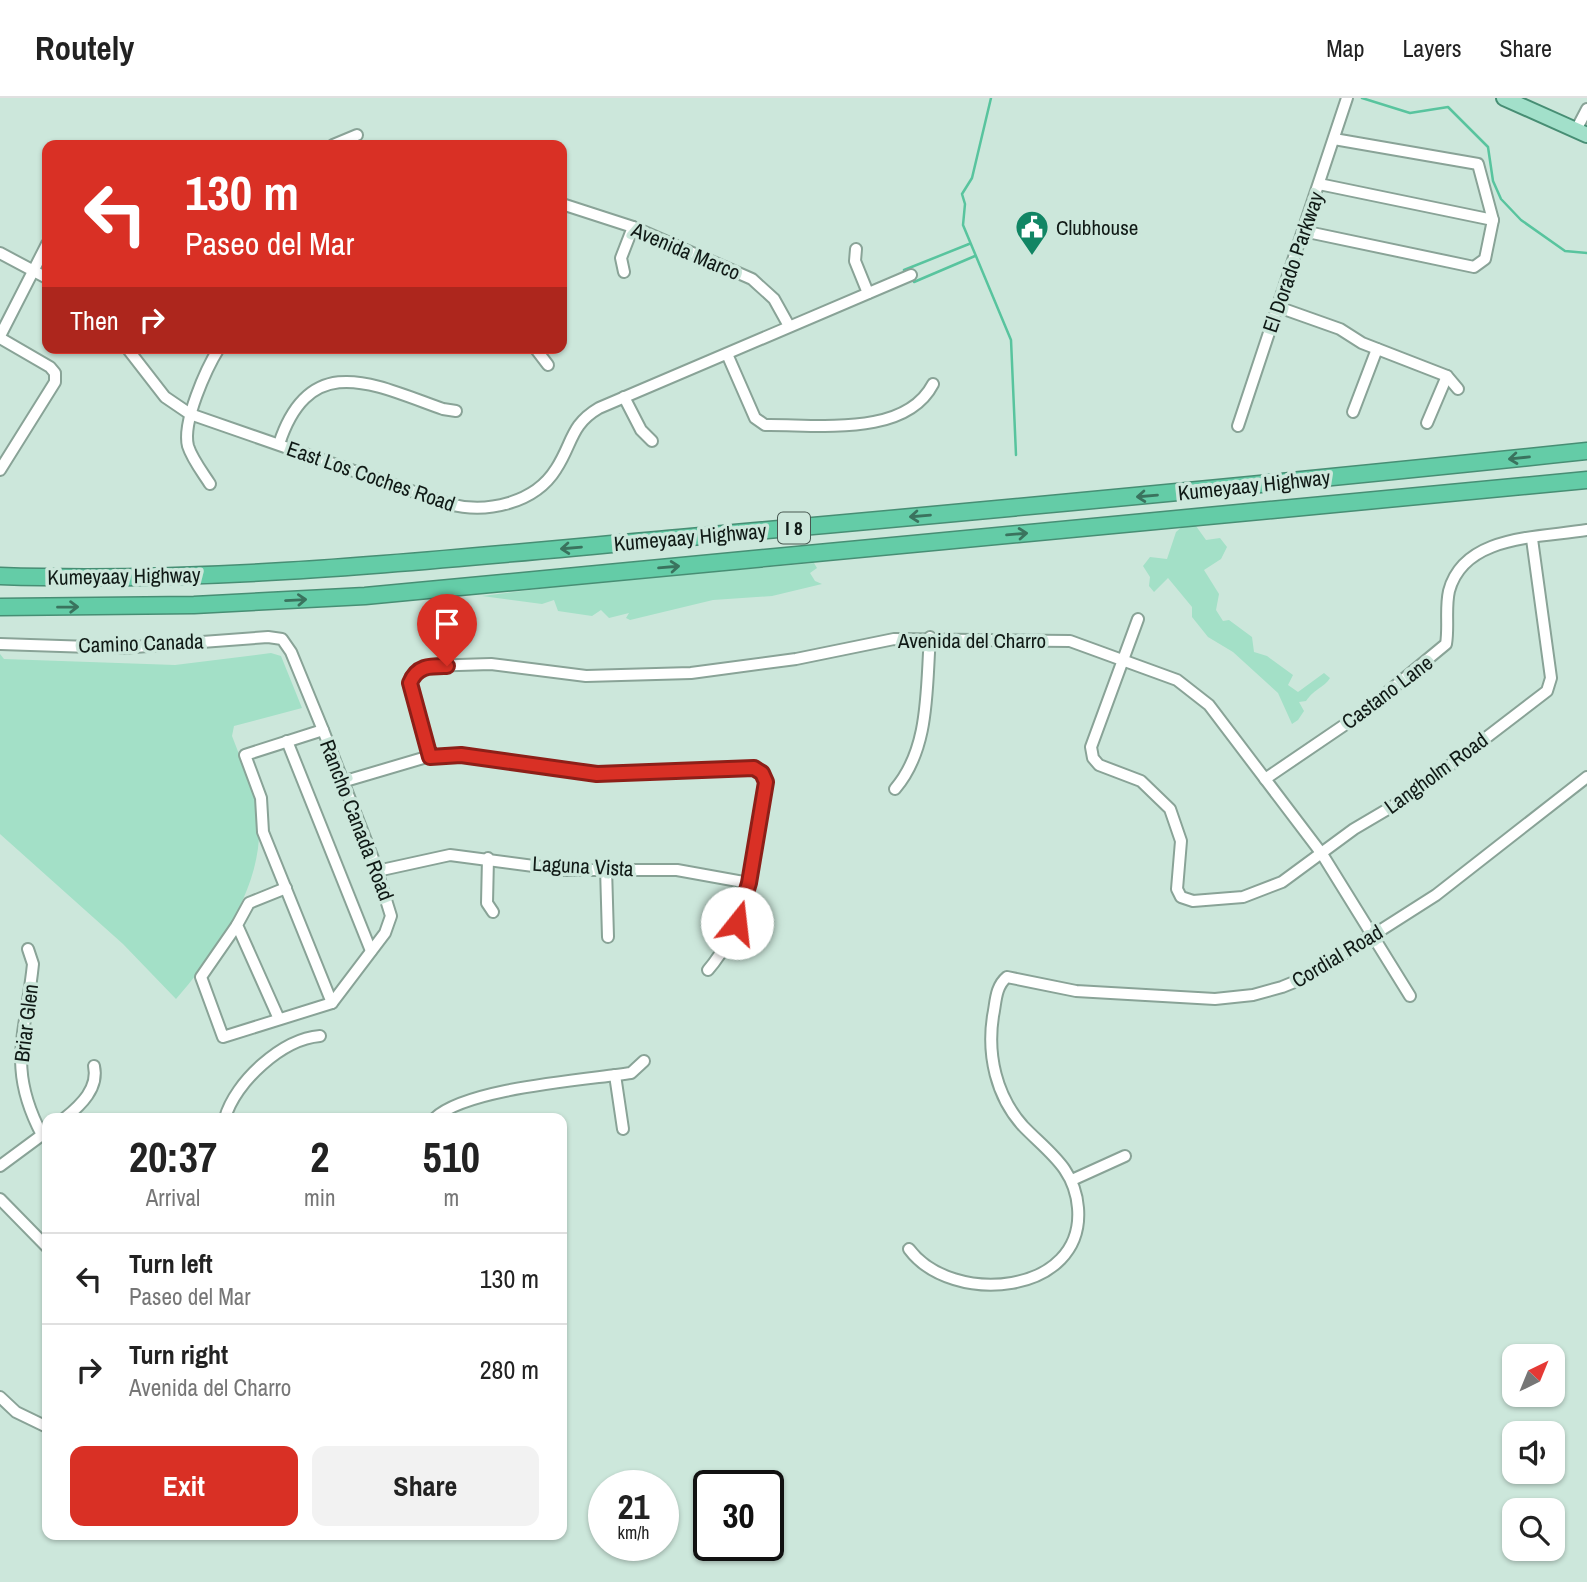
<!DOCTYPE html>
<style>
body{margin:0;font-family:"Archivo Narrow",sans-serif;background:#f2f2f2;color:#222;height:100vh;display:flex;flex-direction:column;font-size:26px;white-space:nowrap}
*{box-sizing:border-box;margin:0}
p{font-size:23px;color:#767676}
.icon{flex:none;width:38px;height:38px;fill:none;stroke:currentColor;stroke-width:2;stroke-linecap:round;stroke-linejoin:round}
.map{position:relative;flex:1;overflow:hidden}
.details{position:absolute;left:42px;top:1015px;width:525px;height:427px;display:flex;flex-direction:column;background:#fff;border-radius:14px;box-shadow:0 2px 5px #0004}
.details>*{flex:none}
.guide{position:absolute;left:42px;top:42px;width:525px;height:214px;border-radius:14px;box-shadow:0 2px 5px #0004;background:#d93025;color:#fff;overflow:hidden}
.needle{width:46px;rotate:43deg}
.buttons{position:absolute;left:1502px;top:1246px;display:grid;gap:14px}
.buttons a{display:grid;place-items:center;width:63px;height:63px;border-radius:14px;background:#fff;box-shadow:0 2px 5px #0004;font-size:35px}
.speed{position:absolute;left:588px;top:1372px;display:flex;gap:14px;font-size:35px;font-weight:700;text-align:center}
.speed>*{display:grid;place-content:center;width:91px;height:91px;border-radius:50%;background:#fff;box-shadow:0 2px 5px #0004;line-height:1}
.speed small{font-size:18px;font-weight:400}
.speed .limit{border:4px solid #111;border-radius:10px;background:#fff;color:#111}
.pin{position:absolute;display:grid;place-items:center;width:60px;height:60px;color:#fff;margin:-72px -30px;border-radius:50% 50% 50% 0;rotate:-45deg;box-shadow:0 0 7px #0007}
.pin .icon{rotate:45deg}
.me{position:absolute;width:77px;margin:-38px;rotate:16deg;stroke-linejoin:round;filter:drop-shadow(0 0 5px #0008)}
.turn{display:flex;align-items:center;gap:24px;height:147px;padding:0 28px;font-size:32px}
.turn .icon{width:91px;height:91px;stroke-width:2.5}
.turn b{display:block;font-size:49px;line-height:60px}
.then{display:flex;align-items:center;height:66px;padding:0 28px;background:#0003;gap:14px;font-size:26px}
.eta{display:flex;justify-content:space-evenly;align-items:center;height:119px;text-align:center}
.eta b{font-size:42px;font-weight:700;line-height:49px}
.cta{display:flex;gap:14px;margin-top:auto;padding:14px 28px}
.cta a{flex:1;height:80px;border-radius:14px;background:#d93025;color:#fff;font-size:28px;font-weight:700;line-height:80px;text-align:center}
.cta a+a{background:#f2f2f2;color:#222}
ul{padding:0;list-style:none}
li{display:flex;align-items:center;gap:21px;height:91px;padding:0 28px;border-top:2px solid #e0e0e0}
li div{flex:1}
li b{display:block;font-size:26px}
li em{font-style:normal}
header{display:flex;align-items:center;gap:42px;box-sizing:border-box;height:98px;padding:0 35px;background:#fff;border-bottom:2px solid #e0e0e0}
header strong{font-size:33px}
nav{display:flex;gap:38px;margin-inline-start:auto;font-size:24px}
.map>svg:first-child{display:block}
.green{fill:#a3e0c7}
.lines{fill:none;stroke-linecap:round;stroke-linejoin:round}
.stream{stroke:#58c49e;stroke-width:2.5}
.minor-casing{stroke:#89a397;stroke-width:14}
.major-casing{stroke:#478e74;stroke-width:18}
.highway-casing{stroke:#478e74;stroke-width:19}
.minor{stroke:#fff;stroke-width:10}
.major{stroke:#a2e0ca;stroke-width:14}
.highway{stroke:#64cca7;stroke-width:16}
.oneway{stroke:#3a735e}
.route-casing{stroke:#8d1f18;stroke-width:18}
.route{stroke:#d93025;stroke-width:12}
.labels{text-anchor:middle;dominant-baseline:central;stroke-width:7;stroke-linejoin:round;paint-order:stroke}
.shield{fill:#cce7db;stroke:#485851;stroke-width:2}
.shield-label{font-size:19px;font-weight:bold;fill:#101a16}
.poi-label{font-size:21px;fill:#101a16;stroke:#cce7db;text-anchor:start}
.street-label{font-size:21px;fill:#101a16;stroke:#cce7db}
</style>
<header>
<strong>Routely</strong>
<nav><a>Map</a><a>Layers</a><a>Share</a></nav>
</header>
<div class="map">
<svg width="1587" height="1484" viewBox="0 0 1587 1484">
<rect width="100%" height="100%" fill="#cce7db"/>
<g class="green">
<path d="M1183,428H1196L1206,442L1220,440L1227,449L1221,461L1204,472L1219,496L1216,512L1223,523L1229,522L1252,539L1254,554L1267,558L1293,577L1288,587L1298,594L1324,575L1330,580C1325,589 1315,590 1306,603L1299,604L1304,613L1298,622L1292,626L1278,595L1233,554L1208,539L1192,519V509L1168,480L1154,494L1149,488L1150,479L1143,468L1150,459L1167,461L1176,434Z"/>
<path d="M814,465L817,470L810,475L815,483L822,486L772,498L713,502L630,522L626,520L629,515L609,520L601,512L592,518L558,513L554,502L542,506L482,498L578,486Z"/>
<path d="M271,555L281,558L302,610L234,628L232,638C240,660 251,682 256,704C273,775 220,851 176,901L123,846L0,736V556L4,561L175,567Z"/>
</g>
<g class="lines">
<g class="stream">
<path d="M991,0L972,80L962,96L965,106L963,127L1011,242L1016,357"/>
<path d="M1362,0L1410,15L1448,9L1488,49L1493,83L1501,101L1521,122L1565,153L1587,155"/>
<path d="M904,172L969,146"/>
<path d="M914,184L975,158"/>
</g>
<defs>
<g id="minor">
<path d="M1576,32L1587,11"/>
<path d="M333,47L357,37"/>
<path d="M1319,86L1493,122"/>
<path d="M562,106L633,129L752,181L774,201L789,228"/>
<path d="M1303,133L1474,169L1485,161L1493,122L1478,66L1334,41"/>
<path d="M856,151L855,163L868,195"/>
<path d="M0,155L47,180"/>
<path d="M624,174L621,160L633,129"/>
<path d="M1278,209L1340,231L1362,245L1447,278L1458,291"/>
<path d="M0,238L47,146"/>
<path d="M0,240L50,269L55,275V284L0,372"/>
<path d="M127,250L165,299L190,316L449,406C487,416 535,405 556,371C573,345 570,327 599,310L911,177"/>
<path d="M535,250L548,267"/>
<path d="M727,256L755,320L765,327C816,326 905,340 933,286"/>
<path d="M624,299L641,332L652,343"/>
<path d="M1353,314L1377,251"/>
<path d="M1427,325L1447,278"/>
<path d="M1238,328L1347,0"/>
<path d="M279,346C310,251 375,287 443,311L456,313"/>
<path d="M210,386C203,375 192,361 188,348C182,324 206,271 219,250"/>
<path d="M1138,521L1091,649L1093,660L1099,667L1141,683L1170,711L1181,743L1177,791L1181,799L1193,803L1243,799L1282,784L1354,731L1410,698L1547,593L1551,580L1532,441"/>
<path d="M0,546L121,550L268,539L282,541L291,554L323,632L374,763L391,818L385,835L332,905L223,939L201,879L237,827"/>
<path d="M323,632L245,657L261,700L263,734L332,905"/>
<path d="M287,643L371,853"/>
<path d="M430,658L410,585L419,572L426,568L491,566L586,578L691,575L796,561L894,541L1070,543L1177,582L1209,607L1322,756L1410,898"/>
<path d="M1265,681L1365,613L1446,546C1449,529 1445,511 1449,493C1464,436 1540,440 1587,432"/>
<path d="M342,684L430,658L461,657L597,675L754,670L762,675L767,684C755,748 752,821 708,872"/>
<path d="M895,691C930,650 926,591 930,539"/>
<path d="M488,760L487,805L493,814"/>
<path d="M606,770L608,839"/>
<path d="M377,773L450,757L564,772H677L749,785"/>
<path d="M28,851L33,866C26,936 6,969 42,1037"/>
<path d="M279,921L237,827L249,805L286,790"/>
<path d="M615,977L623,1031"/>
<path d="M65,1020C81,1007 99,990 94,968"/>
<path d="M225,1020C235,984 282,941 320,938"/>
<path d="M435,1020C467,990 584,982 631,975L644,963"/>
<path d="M0,1068L46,1034"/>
<path d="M1072,1082L1125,1058"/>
<path d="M0,1101L47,1149"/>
<path d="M909,1151C952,1209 1085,1197 1078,1110C1075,1070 1048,1054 1023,1028C996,998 987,957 993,918C996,904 995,889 1007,879L1076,893L1215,901L1253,897L1282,889L1309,878L1436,797L1587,679"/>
<path d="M0,1299L16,1314L47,1329"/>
</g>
<path id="major" d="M1504,0L1587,37"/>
<g id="highway">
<path d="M0,478C227,486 453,460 679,440C982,413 1284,385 1587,353"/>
<path d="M0,509L194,507L365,498L1587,382"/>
</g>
</defs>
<use href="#minor" class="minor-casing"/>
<use href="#major" class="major-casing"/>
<use href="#highway" class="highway-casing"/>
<use href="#minor" class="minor"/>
<use href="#major" class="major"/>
<use href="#highway" class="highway"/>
</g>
<defs><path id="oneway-shaft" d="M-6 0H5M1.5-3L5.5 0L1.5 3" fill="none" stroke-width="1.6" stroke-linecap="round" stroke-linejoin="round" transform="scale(1.75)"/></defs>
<g class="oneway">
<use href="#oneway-shaft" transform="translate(1519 360) rotate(174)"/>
<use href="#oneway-shaft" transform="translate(1147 398) rotate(175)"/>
<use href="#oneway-shaft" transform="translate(920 418) rotate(175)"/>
<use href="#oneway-shaft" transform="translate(1017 436) rotate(-5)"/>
<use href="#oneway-shaft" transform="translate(571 450) rotate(175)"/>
<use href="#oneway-shaft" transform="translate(669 469) rotate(-5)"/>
<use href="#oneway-shaft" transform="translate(296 502) rotate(-3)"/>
<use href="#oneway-shaft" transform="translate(68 509) rotate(-1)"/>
</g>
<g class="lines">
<defs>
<path id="route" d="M447,568C431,568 417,567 410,585L430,659L461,657L597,676L754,670L762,675L766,684L749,785L737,825"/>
</defs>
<use href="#route" class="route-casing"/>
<use href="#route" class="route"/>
</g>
<defs>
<symbol id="civic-pin" viewBox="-11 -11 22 30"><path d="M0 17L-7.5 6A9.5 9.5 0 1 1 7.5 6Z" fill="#118564" stroke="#cce7db"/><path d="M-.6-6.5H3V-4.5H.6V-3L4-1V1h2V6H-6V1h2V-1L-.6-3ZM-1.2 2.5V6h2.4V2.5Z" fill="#fff"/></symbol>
</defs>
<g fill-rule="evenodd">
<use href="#civic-pin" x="1013" y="110" width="38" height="52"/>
</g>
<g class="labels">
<rect class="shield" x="778" y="414.5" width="32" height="31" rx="5"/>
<g class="shield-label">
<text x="794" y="430">I 8</text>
</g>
<g class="poi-label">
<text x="1056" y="129">Clubhouse</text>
</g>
<g class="street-label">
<text transform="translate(686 153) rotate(23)">Avenida Marco</text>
<text transform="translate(1293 164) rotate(-71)">El Dorado Parkway</text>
<text transform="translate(371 378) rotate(19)">East Los Coches Road</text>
<text transform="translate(1254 387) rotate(-6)">Kumeyaay Highway</text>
<text transform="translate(690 439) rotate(-5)">Kumeyaay Highway</text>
<text transform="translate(124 478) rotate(-1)">Kumeyaay Highway</text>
<text x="972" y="542">Avenida del Charro</text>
<text transform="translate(141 545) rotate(-2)">Camino Canada</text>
<text transform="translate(1387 594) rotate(-37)">Castano Lane</text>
<text transform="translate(1436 675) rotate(-36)">Langholm Road</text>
<text transform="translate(357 722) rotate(69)">Rancho Canada Road</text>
<text transform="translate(583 768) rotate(3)">Laguna Vista</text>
<text transform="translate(1337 858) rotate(-31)">Cordial Road</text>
<text transform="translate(26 925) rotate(-83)">Briar Glen</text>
</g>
</g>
</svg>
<div class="buttons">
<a><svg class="needle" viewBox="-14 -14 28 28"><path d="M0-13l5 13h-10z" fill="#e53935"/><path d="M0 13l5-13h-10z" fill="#767676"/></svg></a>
<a><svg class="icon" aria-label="sound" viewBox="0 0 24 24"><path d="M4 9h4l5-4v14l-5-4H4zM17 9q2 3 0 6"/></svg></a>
<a><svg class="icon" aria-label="search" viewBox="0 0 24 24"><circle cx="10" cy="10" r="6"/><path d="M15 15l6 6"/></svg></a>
</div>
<div class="speed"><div>21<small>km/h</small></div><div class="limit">30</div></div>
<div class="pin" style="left:447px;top:568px;background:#d93025"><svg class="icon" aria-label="arrive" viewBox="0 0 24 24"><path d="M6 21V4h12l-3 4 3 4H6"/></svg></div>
<svg class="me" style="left:737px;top:825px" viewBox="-20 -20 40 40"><circle r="19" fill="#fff"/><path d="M0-13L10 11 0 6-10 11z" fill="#d93025"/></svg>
<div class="guide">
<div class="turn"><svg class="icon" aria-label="left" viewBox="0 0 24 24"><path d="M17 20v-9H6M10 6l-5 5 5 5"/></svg><div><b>130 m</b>Paseo del Mar</div></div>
<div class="then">Then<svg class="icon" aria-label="right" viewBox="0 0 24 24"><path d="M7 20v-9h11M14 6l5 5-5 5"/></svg></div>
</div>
<section class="details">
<div class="eta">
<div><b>20:37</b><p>Arrival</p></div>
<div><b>2</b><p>min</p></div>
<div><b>510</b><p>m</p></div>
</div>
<ul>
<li><svg class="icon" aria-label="left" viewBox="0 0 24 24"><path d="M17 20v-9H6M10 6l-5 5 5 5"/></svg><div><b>Turn left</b><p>Paseo del Mar</p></div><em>130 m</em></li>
<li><svg class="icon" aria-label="right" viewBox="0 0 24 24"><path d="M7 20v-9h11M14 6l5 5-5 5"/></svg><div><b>Turn right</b><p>Avenida del Charro</p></div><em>280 m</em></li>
</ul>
<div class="cta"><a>Exit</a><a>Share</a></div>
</section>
</div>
